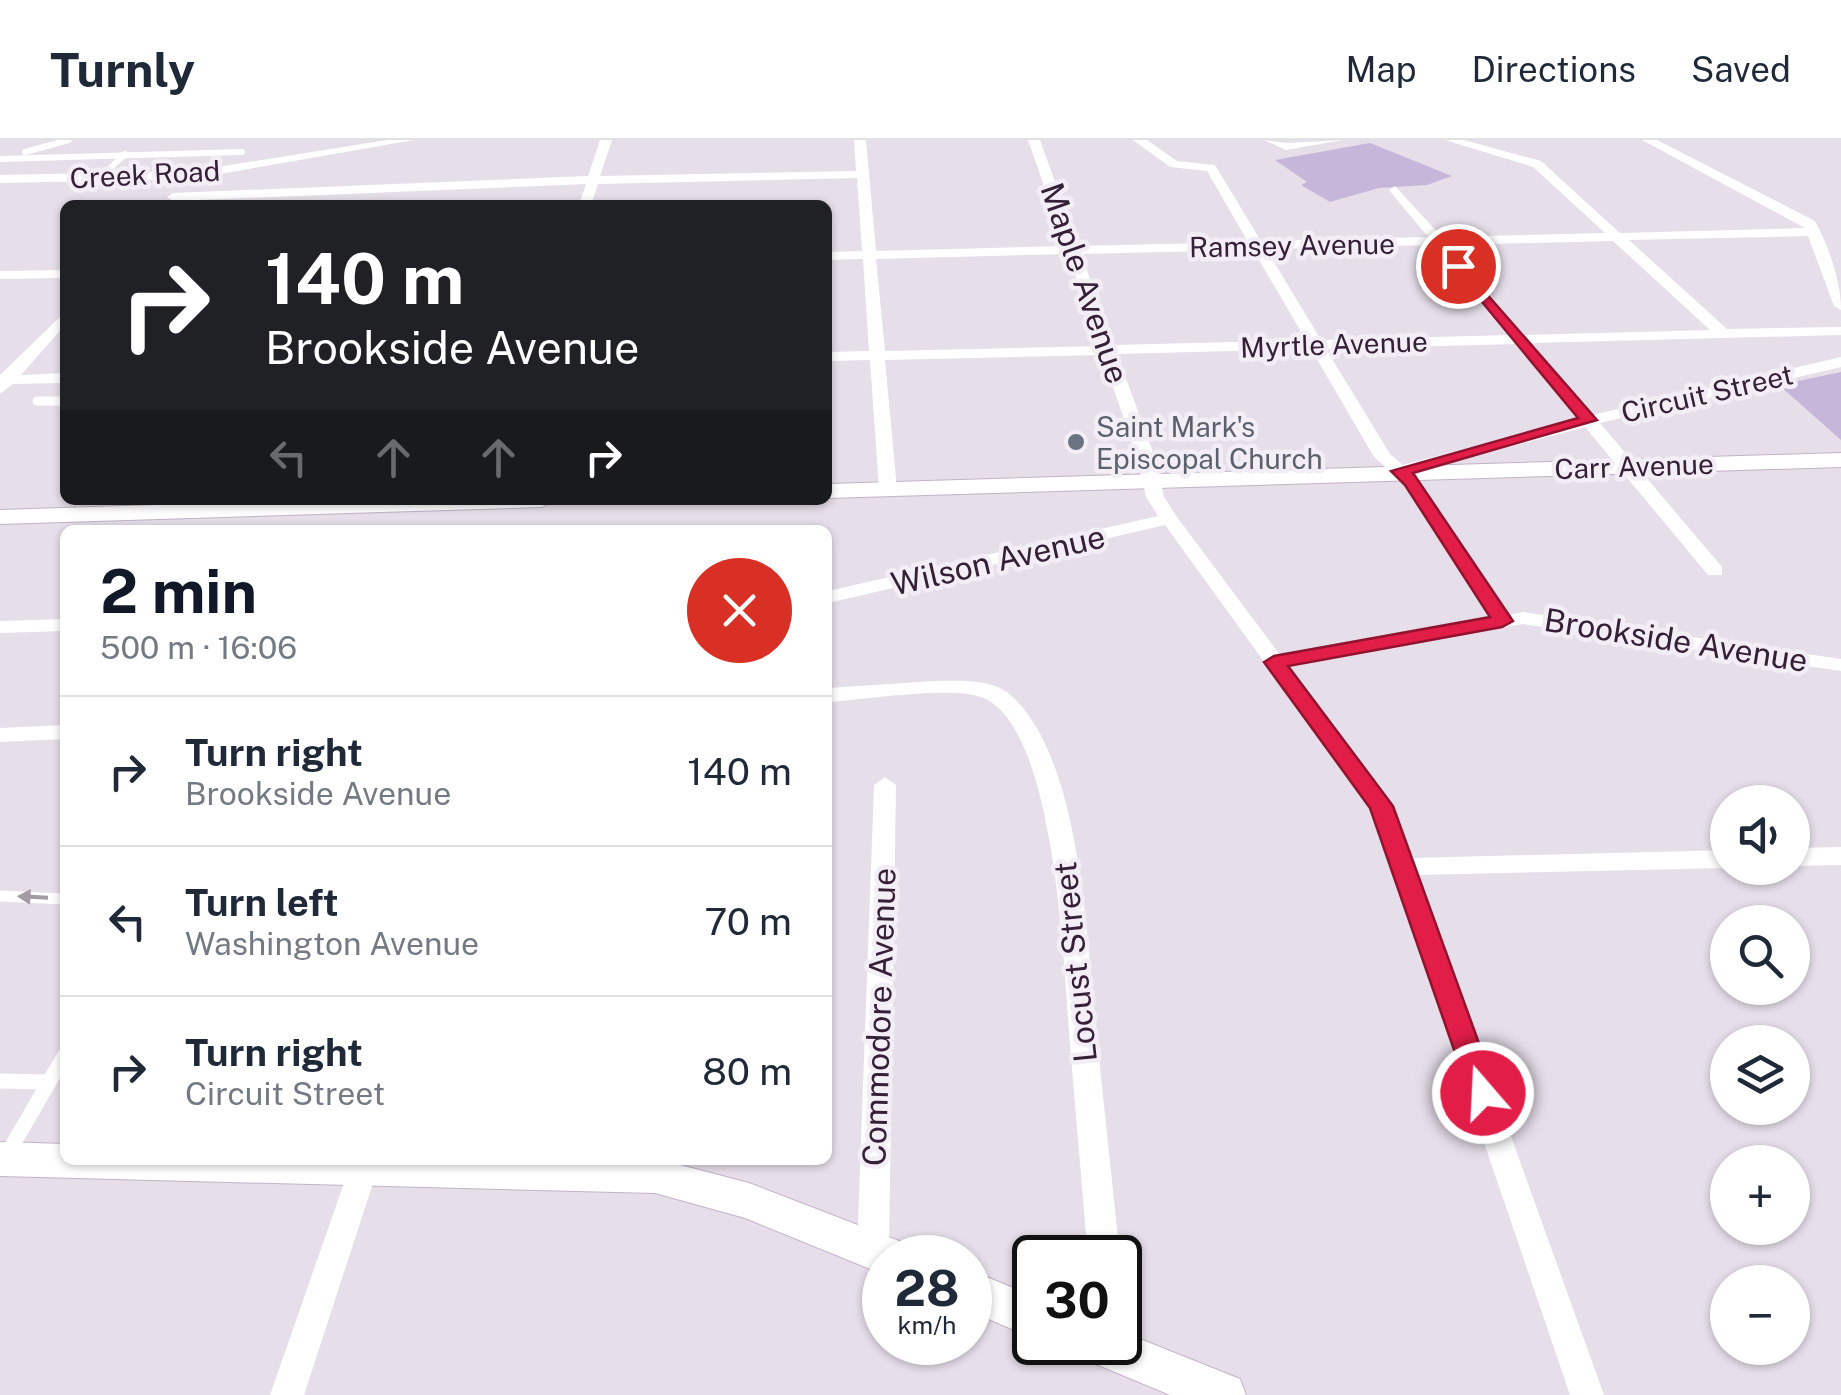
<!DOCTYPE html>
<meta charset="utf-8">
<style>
body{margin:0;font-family:"Public Sans",sans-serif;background:#f2f2f3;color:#1f2937;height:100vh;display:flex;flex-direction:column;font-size:38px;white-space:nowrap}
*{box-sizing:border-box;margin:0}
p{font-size:32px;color:#747a83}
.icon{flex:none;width:55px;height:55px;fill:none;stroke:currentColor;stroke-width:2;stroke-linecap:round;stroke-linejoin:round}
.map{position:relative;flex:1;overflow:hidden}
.panel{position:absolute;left:60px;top:385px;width:772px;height:640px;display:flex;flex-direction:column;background:#fff;border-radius:15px;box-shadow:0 2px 8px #0004}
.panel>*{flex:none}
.top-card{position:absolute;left:60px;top:60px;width:772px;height:305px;border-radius:15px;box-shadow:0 2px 8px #0004;background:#202124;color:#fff;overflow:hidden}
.tools{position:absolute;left:1710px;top:645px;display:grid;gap:20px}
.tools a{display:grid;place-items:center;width:100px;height:100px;border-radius:50%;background:#fff;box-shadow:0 2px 8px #0004;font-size:50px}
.speed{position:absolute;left:862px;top:1095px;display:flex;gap:20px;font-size:50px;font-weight:700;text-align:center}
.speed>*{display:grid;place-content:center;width:130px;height:130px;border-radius:50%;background:#fff;box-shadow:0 2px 8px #0004;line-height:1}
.speed small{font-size:25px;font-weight:400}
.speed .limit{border:5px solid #111;border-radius:15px;background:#fff;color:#111}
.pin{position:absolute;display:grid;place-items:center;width:85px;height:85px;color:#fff;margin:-42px;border:5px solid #fff;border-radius:50%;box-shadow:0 2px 10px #0007}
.me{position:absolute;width:110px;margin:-55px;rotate:341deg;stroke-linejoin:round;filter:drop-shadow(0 0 8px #0008)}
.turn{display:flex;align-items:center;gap:35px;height:210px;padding:0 40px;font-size:45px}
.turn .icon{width:130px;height:130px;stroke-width:2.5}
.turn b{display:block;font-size:70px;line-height:85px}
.lanes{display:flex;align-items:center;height:95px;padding:0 40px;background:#0003;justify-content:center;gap:50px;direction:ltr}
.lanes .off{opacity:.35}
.round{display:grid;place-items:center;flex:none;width:105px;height:105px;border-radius:52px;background:#f2f2f3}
.head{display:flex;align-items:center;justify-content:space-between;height:170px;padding:0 40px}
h1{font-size:60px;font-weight:700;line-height:75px;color:#111827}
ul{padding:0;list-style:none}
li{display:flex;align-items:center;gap:30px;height:150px;padding:0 40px;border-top:2px solid #e0e1e3}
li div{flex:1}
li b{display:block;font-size:38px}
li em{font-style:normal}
header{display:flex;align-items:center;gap:60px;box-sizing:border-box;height:140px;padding:0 50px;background:#fff;border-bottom:2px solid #e0e1e3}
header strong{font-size:48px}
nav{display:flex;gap:55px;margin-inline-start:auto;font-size:35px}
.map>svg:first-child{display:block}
.green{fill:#c6b7da}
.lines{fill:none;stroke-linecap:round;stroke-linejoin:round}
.secondary-casing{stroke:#c4b2c8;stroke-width:2}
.lane-far3{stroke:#fff;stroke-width:6}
.lane-far2{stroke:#fff;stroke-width:9}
.lane-far1{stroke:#fff;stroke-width:11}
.lane{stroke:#fff;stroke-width:15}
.street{fill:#fff;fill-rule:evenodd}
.secondary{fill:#fff;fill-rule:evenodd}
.oneway{fill:#a59ba5}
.route{fill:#e11d48;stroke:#92132f;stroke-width:2.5}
.worship-dot{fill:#6b7280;stroke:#f3eef6;stroke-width:4}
.labels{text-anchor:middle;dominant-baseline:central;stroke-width:9;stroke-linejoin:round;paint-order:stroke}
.far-street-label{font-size:28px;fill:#362038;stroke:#f3eef6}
.far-worship-label{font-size:28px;fill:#5b616d;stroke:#f3eef6;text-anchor:start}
.street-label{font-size:32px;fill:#362038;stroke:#f3eef6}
</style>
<header>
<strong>Turnly</strong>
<nav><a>Map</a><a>Directions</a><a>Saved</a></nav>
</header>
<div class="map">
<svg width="1841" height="1255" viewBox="0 0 1841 1255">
<rect width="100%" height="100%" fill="#e6dee9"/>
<g class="green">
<path d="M1370,3L1452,36L1427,45L1379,48L1330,62L1301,45L1307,42L1275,20Z"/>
<path d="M1841,232V300L1779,245Z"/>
</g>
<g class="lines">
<defs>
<g id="secondary">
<path d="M1841,313V327L828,358V344Z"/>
<path d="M314,360H554L542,367L0,384V370Z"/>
<path d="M0,1002L65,1004V1020H661L749,1043L907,1104L913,1118H885V1135L745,1078L655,1053L0,1036Z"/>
<path d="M970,1130L1035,1157V1199L970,1171Z"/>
<path d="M1120,1191L1240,1239L1246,1255H1170L1079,1217L1072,1202H1120Z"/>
</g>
</defs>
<use href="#secondary" class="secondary-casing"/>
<g class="lane-far3">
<path d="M25,12L69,0"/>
<path d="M0,19L242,12"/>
<path d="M101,37L125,14"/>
</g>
<path class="lane-far2" d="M37,261H65"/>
<path class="lane-far1" d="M0,756L65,759"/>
<g class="lane">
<path d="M0,941L49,942L8,1013"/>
<path d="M49,942L65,915"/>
</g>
<g class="street">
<path d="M387,0H414L192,39L0,43V35L192,31Z"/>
<path d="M600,0H612L600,36L856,31L854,0H866L876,111L1065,106L1028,0H1040L1078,106L1248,102L1207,31L1170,27L1133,0H1147L1177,21L1215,25L1261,101L1428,97L1389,50L1395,46L1442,97L1605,93L1533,27L1445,0H1464L1541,21L1620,93L1805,88L1642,0H1657L1815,81C1828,105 1841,140 1841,170L1834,166L1808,96L1629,100L1727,189L1841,187V195L1532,203L1593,275L1841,217V227L1600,283L1722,427V435H1708L1585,287L1412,333L1509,475L1523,472L1841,519V531L1523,484L1288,526L1389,660L1411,718L1728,710V728L1417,735L1604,1255H1570L1370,668L1165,385L828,463V451L1158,376L1146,357L1138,320L1102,215L885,220L897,349L888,354L879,349L870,220L828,221V212L869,211L863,119L828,120V112L862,111L857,38L598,44L591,65H579L586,44L173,61L167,57L173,53L588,36ZM1613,101L1710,190L1524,195L1448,105ZM1434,105L1509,195L1321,200L1266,109ZM1253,110L1306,200L1114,205L1081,114ZM1068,114L1099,206L885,211L876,119ZM1516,204L1578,279L1403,325L1390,314L1326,209ZM1311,209L1374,317L1405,345L1491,478L1280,515L1177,377L1164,357L1156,320L1117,214Z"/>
<path d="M1264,0L1287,3L1343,0L1286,10Z"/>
<path d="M65,130V138L0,139V131Z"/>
<path d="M65,172V185L21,235L65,233V243L13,244L0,254V235Z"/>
<path d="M65,479V491L0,493V481Z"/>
<path d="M934,541C961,541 994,538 1014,558C1082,625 1086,798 1096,889C1104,965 1112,1041 1120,1118H1088C1082,1047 1076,976 1070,905C1064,832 1057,595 986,559C958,544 863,560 828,562V548Z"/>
<path d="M65,585V599L0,602V588Z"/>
<path d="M885,637L896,645L889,1110L884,1120L873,1124L862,1120L857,1110L874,645Z"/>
<path d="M1841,707V725L1792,726V708Z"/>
<path d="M352,1020H374L378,1028L304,1255H270Z"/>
</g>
<use href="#secondary" class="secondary"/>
</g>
<defs><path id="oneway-solid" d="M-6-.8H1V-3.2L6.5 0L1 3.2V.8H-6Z" transform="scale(2.5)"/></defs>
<use class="oneway" href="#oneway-solid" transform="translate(33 757) rotate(-177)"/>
<path class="route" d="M1458,121L1597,280L1413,333L1513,481L1502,487L1288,526L1393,666L1497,953L1493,962L1483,965L1473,962L1469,953L1370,668L1264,522L1274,516L1490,477L1405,345L1391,331L1578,278L1454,128L1452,126Z"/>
<circle class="worship-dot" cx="1076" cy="302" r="10"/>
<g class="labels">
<g class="far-street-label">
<text transform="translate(145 34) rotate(-3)">Creek Road</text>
<text transform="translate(1292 105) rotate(-1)">Ramsey Avenue</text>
<text transform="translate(1334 204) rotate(-2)">Myrtle Avenue</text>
<text transform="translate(1707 253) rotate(-13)">Circuit Street</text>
<text transform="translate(1634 326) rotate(-2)">Carr Avenue</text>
</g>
<g class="far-worship-label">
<text x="1096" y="286">Saint Mark's<tspan x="1096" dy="32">Episcopal Church</tspan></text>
</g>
<g class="street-label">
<text transform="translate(1085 143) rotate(71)">Maple Avenue</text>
<text transform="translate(998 420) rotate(-13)">Wilson Avenue</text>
<text transform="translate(1676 500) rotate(9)">Brookside Avenue</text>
<text transform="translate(1075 822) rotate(-96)">Locust Street</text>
<text transform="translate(879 877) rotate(-88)">Commodore Avenue</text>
</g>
</g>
</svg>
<div class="tools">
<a><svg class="icon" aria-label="sound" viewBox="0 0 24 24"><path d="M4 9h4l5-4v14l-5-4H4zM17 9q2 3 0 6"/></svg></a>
<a><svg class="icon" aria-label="search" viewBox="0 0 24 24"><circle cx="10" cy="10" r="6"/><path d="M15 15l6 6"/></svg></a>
<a><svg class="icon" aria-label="layers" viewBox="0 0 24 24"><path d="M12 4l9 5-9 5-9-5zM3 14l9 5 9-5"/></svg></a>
<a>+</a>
<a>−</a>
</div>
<div class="speed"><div>28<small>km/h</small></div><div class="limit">30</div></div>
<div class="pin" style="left:1458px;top:126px;background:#d93025"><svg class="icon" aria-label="arrive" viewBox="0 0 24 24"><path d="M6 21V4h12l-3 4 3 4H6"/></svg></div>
<svg class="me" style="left:1483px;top:953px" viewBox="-20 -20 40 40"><circle r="17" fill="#e11d48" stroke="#fff" stroke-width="3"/><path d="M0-11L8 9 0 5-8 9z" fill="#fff"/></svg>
<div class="top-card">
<div class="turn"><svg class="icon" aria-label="right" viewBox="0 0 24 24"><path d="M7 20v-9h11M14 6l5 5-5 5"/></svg><div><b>140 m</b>Brookside Avenue</div></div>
<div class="lanes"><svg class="icon off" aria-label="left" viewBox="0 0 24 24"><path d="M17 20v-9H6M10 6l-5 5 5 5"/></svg><svg class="icon off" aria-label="ahead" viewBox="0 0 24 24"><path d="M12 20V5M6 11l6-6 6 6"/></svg><svg class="icon off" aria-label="ahead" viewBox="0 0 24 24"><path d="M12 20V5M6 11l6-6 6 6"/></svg><svg class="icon" aria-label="right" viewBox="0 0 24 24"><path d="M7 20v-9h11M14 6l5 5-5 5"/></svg></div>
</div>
<section class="panel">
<div class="head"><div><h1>2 min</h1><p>500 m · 16:06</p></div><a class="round" style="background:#d93025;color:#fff"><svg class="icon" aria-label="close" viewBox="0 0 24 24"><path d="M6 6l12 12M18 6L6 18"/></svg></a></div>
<ul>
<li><svg class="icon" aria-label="right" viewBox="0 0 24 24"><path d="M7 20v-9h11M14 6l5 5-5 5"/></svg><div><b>Turn right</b><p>Brookside Avenue</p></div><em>140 m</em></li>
<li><svg class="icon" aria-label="left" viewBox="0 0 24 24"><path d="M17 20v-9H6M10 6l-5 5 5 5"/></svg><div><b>Turn left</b><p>Washington Avenue</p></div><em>70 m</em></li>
<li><svg class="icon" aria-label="right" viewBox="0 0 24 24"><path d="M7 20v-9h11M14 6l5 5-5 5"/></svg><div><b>Turn right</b><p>Circuit Street</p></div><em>80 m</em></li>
</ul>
</section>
</div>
